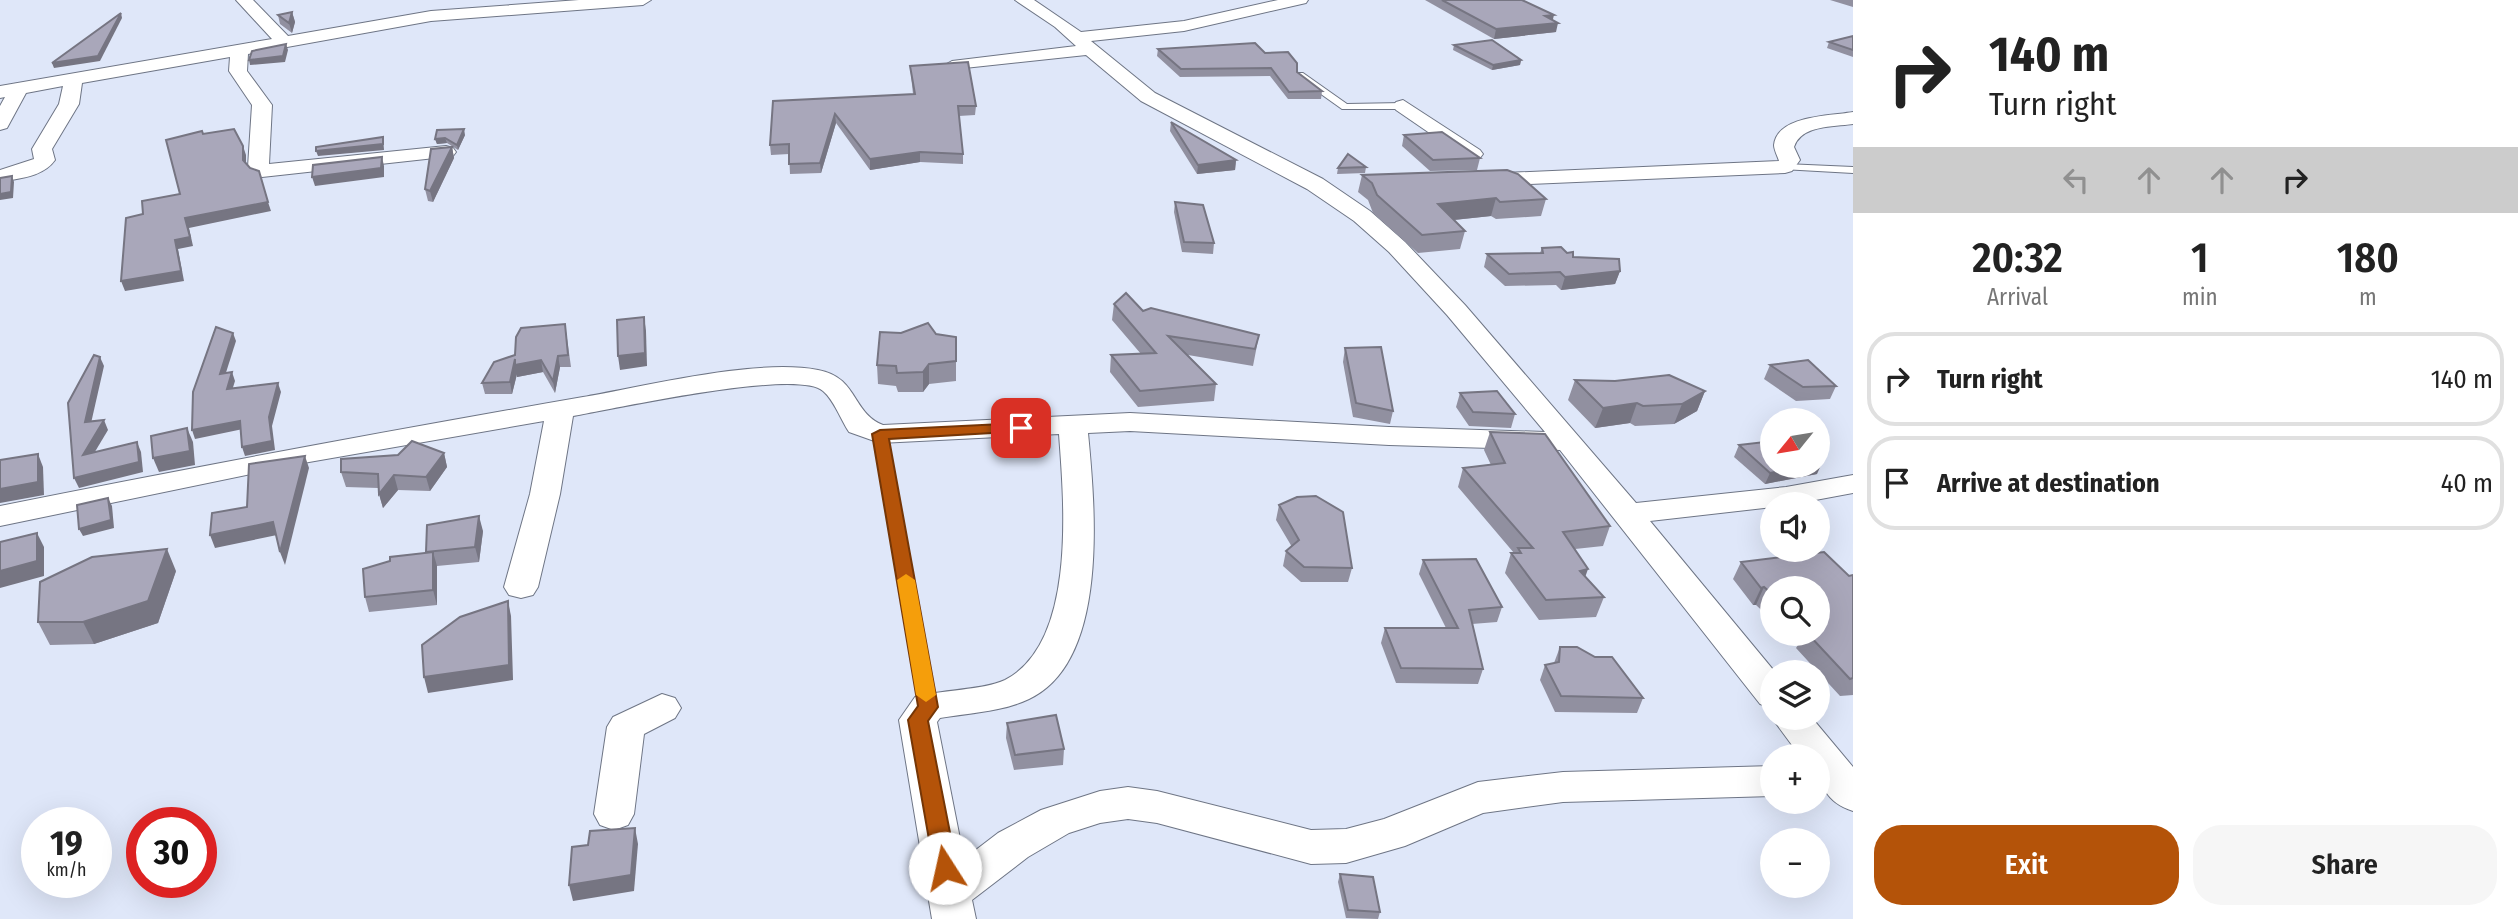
<!DOCTYPE html>
<meta charset="utf-8">
<style>
body{margin:0;font-family:"Fira Sans Condensed",sans-serif;background:#f6f6f6;color:#222;height:100vh;display:flex;flex-direction:column;font-size:26px;white-space:nowrap}
*{box-sizing:border-box;margin:0}
p{font-size:23px;color:#767676}
.icon{flex:none;width:38px;height:38px;fill:none;stroke:currentColor;stroke-width:2;stroke-linecap:round;stroke-linejoin:round}
.map{position:relative;flex:1;overflow:hidden}
.panel{display:flex;flex-direction:column;background:#fff;width:665px}
.panel>*{flex:none}
.hud{background:#fff;color:#222;overflow:hidden}
.needle{width:46px;rotate:240deg}
.tools{position:absolute;left:1760px;top:408px;display:grid;gap:14px}
.tools a{display:grid;place-items:center;width:70px;height:70px;border-radius:50%;background:#fff;box-shadow:0 7px 28px #0002;font-size:35px}
.speed{position:absolute;left:21px;top:807px;display:flex;gap:14px;font-size:35px;font-weight:700;text-align:center}
.speed>*{display:grid;place-content:center;width:91px;height:91px;border-radius:50%;background:#fff;box-shadow:0 7px 28px #0002;line-height:1}
.speed small{font-size:18px;font-weight:400}
.speed .limit{border:10px solid #d22;background:#fff;color:#111}
.pin{position:absolute;display:grid;place-items:center;width:60px;height:60px;color:#fff;margin:-30px;border-radius:14px;box-shadow:0 4px 10px #0006}
.me{position:absolute;width:77px;margin:-38px;rotate:350deg;stroke-linejoin:round;filter:drop-shadow(0 0 5px #0008)}
.turn{display:flex;align-items:center;gap:24px;height:147px;padding:0 21px;font-size:32px}
.turn .icon{width:91px;height:91px;stroke-width:2.5}
.turn b{display:block;font-size:49px;line-height:60px}
.lanes{display:flex;align-items:center;height:66px;padding:0 21px;background:#0003;justify-content:center;gap:35px;direction:ltr}
.lanes .off{opacity:.35}
.eta{display:flex;justify-content:space-evenly;align-items:center;height:119px;text-align:center}
.eta b{font-size:42px;font-weight:600;line-height:49px}
.primary-button{display:flex;gap:14px;margin-top:auto;padding:14px 21px}
.primary-button a{flex:1;height:80px;border-radius:28px;background:#b45309;color:#fff;font-size:28px;font-weight:600;line-height:80px;text-align:center}
.primary-button a+a{background:#f6f6f6;color:#222}
ul{padding:0;list-style:none}
li{display:flex;align-items:center;gap:21px;height:94px;margin:0 14px 10px;padding:0 7px;border:4px solid #e0e0e0;border-radius:28px}
li div{flex:1}
li b{display:block;font-size:26px}
li em{font-style:normal}
main{display:flex;flex:1;min-height:0}
.map>svg:first-child{display:block}
.lines{fill:none;stroke-linecap:round;stroke-linejoin:round}
.service-casing{stroke:#6e7585;stroke-width:2}
.minor-casing{stroke:#6e7585;stroke-width:2}
.service{fill:#fff;fill-rule:evenodd}
.minor{fill:#fff;fill-rule:evenodd}
.wall{fill:#9190a0}
.shaded-wall{fill:#767582}
.building{fill:#a9a7ba;stroke:#767582;stroke-width:2}
.route{fill:#b45309;stroke:#753606;stroke-width:2}
.slow{fill:#f59e0b}
</style>
<main>
<div class="map">
<svg width="1853" height="919" viewBox="0 0 1853 919">
<rect width="100%" height="100%" fill="#dfe7f9"/>
<g class="lines">
<defs>
<g id="service">
<path d="M1297,73H1303L1347,104L1403,103L1408,106L1403,109H1342L1297,77Z"/>
<path d="M1785,164L1853,167V173L1782,169L1780,167Z"/>
<path d="M880,430L887,434L937,707L934,712L928,713L922,712L919,707L873,434Z"/>
</g>
<g id="minor">
<path d="M236,0H253L288,36L431,11L579,0H651L643,5L431,21L248,54L247,71L272,105L269,164L446,146L453,148L456,152L453,156L262,177L255,175L248,167L252,105L229,71L230,57L82,83L79,104L52,149L55,160C43,177 20,178 0,182V170L34,159L32,149L59,104L63,86L26,93L7,128L0,130V106L5,97L0,98V86L272,39Z"/>
<path d="M1015,0H1034L1081,32L1184,21L1278,0H1308L1306,3L1184,31L1091,41L1155,93L1323,179L1370,211L1405,242L1465,305L1636,503L1786,487L1853,475V493L1794,504H1773V507L1650,521L1775,672L1773,708L1760,704L1560,450L1389,445L1130,431L1088,433C1095,506 1110,661 1029,699C1002,712 970,713 940,718L937,722L964,859L998,833L1041,810L1100,791L1128,787L1157,791L1311,830L1346,829L1384,819L1478,782L1563,772L1773,766V796L1563,802L1483,813L1405,846L1346,863L1311,864L1157,823L1128,819L1100,823L1069,833L1028,857L972,900L976,919H932L899,720L915,697C940,690 984,690 1005,680C1077,643 1064,502 1059,434L880,443L849,432C841,420 834,400 823,391C797,368 614,409 573,416L560,494L538,587L533,595L521,598L509,595L504,587L530,494L544,421L309,462L0,526V506C194,467 388,431 583,397C647,386 757,358 818,370C858,377 852,413 883,425L1130,413L1389,427L1545,432L1447,315L1389,252L1354,221L1307,189L1141,101L1086,55L946,70L943,66L952,61L1076,46L1055,27Z"/>
<path d="M1403,100L1480,150L1483,154L1480,158H1466L1396,110L1393,106L1396,102Z"/>
<path d="M1853,112V124C1833,127 1801,125 1794,147L1800,160L1792,171L1785,173L1483,186L1472,180L1483,174L1779,161C1778,157 1774,150 1774,145C1777,115 1831,116 1853,112Z"/>
<path d="M662,694L675,698L681,708L675,718L644,734L634,814L628,825L614,830L600,825L594,814L607,727L613,717Z"/>
<path d="M1772,718H1812L1853,767V811C1825,802 1818,783 1818,756H1800Z"/>
</g>
</defs>
<use href="#service" class="service-casing"/>
<use href="#minor" class="minor-casing"/>
<use href="#service" class="service"/>
<use href="#minor" class="minor"/>
</g>
<g class="wall">
<path d="M1425,0H1522L1556,32L1494,39Z"/>
<path d="M1830,0H1853V7Z"/>
<path d="M292,12L295,22L292,33L280,24L278,15Z"/>
<path d="M1853,36V57L1827,48L1829,42Z"/>
<path d="M1454,45L1521,60L1520,65L1492,70L1453,50Z"/>
<path d="M1158,49L1265,53L1322,91L1321,99H1288L1270,76L1180,77L1157,56Z"/>
<path d="M910,66L976,106L975,115L959,116L963,154V164L920,162L870,170L836,123L821,173L790,174L789,154L771,155L770,145L773,101L913,94Z"/>
<path d="M1171,122L1236,160L1235,170L1197,174L1170,131Z"/>
<path d="M465,135L458,150L447,143L437,144L435,139Z"/>
<path d="M1404,135L1480,158L1477,170L1430,171L1402,146Z"/>
<path d="M452,147L454,158L433,202L428,201L425,189Z"/>
<path d="M1366,167L1365,173L1337,174L1338,168Z"/>
<path d="M1362,175L1546,199L1541,216L1496,219L1491,216L1454,220L1465,231L1460,249L1418,253L1373,213L1368,200L1358,192Z"/>
<path d="M1175,202L1214,243L1213,254L1182,252L1174,212Z"/>
<path d="M1542,248L1620,271L1615,284L1561,290L1556,285L1505,286L1484,267L1487,254L1540,253Z"/>
<path d="M1114,304L1259,335L1253,366L1188,355L1216,384L1214,401L1138,407L1110,372L1111,355L1141,354L1112,320Z"/>
<path d="M565,324L571,367H560L555,393L543,372L517,377V374L512,394H485L482,383Z"/>
<path d="M936,334L956,337V381L929,384L923,392H898L896,386L878,384L877,365Z"/>
<path d="M1345,348L1393,411L1390,424L1353,417L1343,362Z"/>
<path d="M1770,365L1836,386L1830,399L1796,401L1764,379Z"/>
<path d="M1575,380L1705,391L1697,411L1674,424L1635,426L1630,423L1595,428L1568,400Z"/>
<path d="M1460,393L1515,414L1511,428L1469,426L1456,407Z"/>
<path d="M1490,432L1610,526L1603,546L1575,549L1585,577L1604,597L1596,617L1539,620L1505,573L1511,553H1514L1458,487L1463,468L1491,465L1484,450Z"/>
<path d="M1739,445L1817,474L1765,484L1734,457Z"/>
<path d="M444,453L447,467L430,491L398,490L383,508L379,494L378,488L346,487L341,472Z"/>
<path d="M1279,505L1352,568L1348,582H1301L1283,566L1286,551L1292,547L1276,520Z"/>
<path d="M483,531L479,562L437,566V605L369,612L365,597L426,552Z"/>
<path d="M1423,560L1502,607L1497,622L1472,624L1483,669L1478,684L1396,683L1381,643L1385,628H1446L1419,574Z"/>
<path d="M1741,562L1849,576L1853,575V695L1840,696L1796,648L1798,645L1786,634H1818L1773,588V621L1756,605H1753L1733,579Z"/>
<path d="M176,571L158,623L94,644L50,645L38,622Z"/>
<path d="M1560,647L1643,698L1637,713L1555,712L1540,680L1545,665L1554,663Z"/>
<path d="M1007,723L1064,749L1063,765L1014,770L1006,738Z"/>
<path d="M1340,874L1380,912L1378,919L1346,918L1338,882Z"/>
</g>
<g class="shaded-wall">
<path d="M292,12L295,22L292,33L289,23Z"/>
<path d="M121,13L122,18L100,61L54,68L52,63Z"/>
<path d="M1554,15L1552,23H1558L1556,32L1494,39L1496,29L1545,16Z"/>
<path d="M286,44L288,50L285,62L250,65L249,60Z"/>
<path d="M1521,60L1520,65L1492,70L1493,65Z"/>
<path d="M835,114L836,123L821,173L820,163Z"/>
<path d="M464,129L465,135L458,150L457,145Z"/>
<path d="M383,137L384,150L318,156L316,151Z"/>
<path d="M445,138L447,143L437,144L435,139Z"/>
<path d="M243,146L246,155V169L243,160Z"/>
<path d="M452,147L454,158L433,202L430,191Z"/>
<path d="M920,152V162L870,170V159Z"/>
<path d="M382,157L384,166V177L315,186L312,177Z"/>
<path d="M1236,160L1235,170L1197,174L1198,165Z"/>
<path d="M12,176L14,182L13,198L0,200V194Z"/>
<path d="M1496,198L1491,216L1434,222L1438,204Z"/>
<path d="M268,202L271,211L189,228L193,246L178,249L184,281L125,291L121,281L175,240L185,218Z"/>
<path d="M1620,271L1615,284L1561,290L1565,277Z"/>
<path d="M644,317L646,331L647,366L620,370L618,356Z"/>
<path d="M233,333L236,341L223,382L220,374Z"/>
<path d="M558,356L560,367L555,393L553,381Z"/>
<path d="M100,357L104,366L89,432L85,422Z"/>
<path d="M515,359L541,360L543,372L517,377V374L512,394L510,382Z"/>
<path d="M929,364V384L923,392V372Z"/>
<path d="M232,372L235,381L230,397L227,389Z"/>
<path d="M278,383L281,392L272,426L275,450L245,456L242,447L269,417Z"/>
<path d="M1705,391L1697,411L1674,424L1682,404Z"/>
<path d="M1637,403L1630,423L1595,428L1603,408Z"/>
<path d="M104,420L108,430L87,465L83,455Z"/>
<path d="M240,421L243,429L195,439L192,430Z"/>
<path d="M187,428L193,442L195,465L159,472L153,458Z"/>
<path d="M137,442L141,452L143,472L79,488L74,478Z"/>
<path d="M444,453L447,467L430,491L426,477Z"/>
<path d="M38,454L43,467L44,495L0,503V489Z"/>
<path d="M305,456L309,468L285,565L280,552Z"/>
<path d="M1818,463H1822L1817,474L1765,484L1770,473L1807,466H1818Z"/>
<path d="M394,475L398,490L383,508L379,494Z"/>
<path d="M108,498L112,506L114,528L83,536L79,529Z"/>
<path d="M479,516L483,531L479,562L475,547Z"/>
<path d="M273,522L277,535L215,548L210,535Z"/>
<path d="M37,533L44,547V576L0,588V571Z"/>
<path d="M167,549L176,571L158,623L94,644L83,622Z"/>
<path d="M433,552L437,566V605L433,590Z"/>
<path d="M1588,569L1581,589L1580,571Z"/>
<path d="M1764,587L1756,605H1753L1761,588Z"/>
<path d="M508,601L511,616L513,680L428,693L424,677Z"/>
<path d="M635,828L638,844L634,891L573,901L569,885Z"/>
</g>
<g class="building">
<path d="M1442,0H1522L1554,15L1545,16L1558,23L1496,29Z"/>
<path d="M292,12L289,23L278,15Z"/>
<path d="M121,13L98,56L52,63Z"/>
<path d="M1853,36V50L1829,42Z"/>
<path d="M1492,40L1521,60L1493,65L1454,45Z"/>
<path d="M1255,43L1265,53L1288,52L1297,63V72L1322,91L1289,92L1271,68L1181,69L1158,49Z"/>
<path d="M286,44L283,56L249,60L252,51Z"/>
<path d="M968,62L976,106H958L963,154L920,152L870,159L835,114L820,163L789,164V144L770,145L773,101L915,94L910,66Z"/>
<path d="M1171,122L1236,160L1198,165Z"/>
<path d="M234,129L243,146V160L250,168L259,171L268,202L185,218L190,237L175,240L181,271L121,281L126,218L143,214L142,201L180,194L166,140L202,131L203,134Z"/>
<path d="M464,129L457,145L445,138L435,139L437,130Z"/>
<path d="M1442,132L1480,158L1433,160L1404,135Z"/>
<path d="M383,137V144L316,151V147Z"/>
<path d="M452,147L430,191L425,189L431,149Z"/>
<path d="M1348,154L1366,167L1338,168Z"/>
<path d="M382,157L381,168L312,177L313,165Z"/>
<path d="M1507,170L1518,174L1546,199L1500,202L1496,198L1438,204L1465,231L1422,235L1377,195L1372,183L1362,175Z"/>
<path d="M12,176L11,192L0,194V178Z"/>
<path d="M1175,202L1203,205L1214,243L1184,242Z"/>
<path d="M1561,247L1567,253L1573,252V257L1619,259L1620,271L1565,277L1560,272L1509,274L1487,254L1543,253L1542,248Z"/>
<path d="M1126,293L1143,311L1151,308L1259,335L1255,349L1168,336L1216,384L1140,391L1111,355L1156,353L1114,304Z"/>
<path d="M644,317L645,353L618,356L617,320Z"/>
<path d="M928,323L936,334L956,337V361L929,364L923,372L897,373L896,366L877,365L880,332L901,333Z"/>
<path d="M565,324L568,355L558,356L553,381L541,360L515,365V359L510,382L482,383L494,362L515,355L516,337L521,328Z"/>
<path d="M216,327L233,333L220,374L232,372L227,389L278,383L269,417L272,441L242,447L240,421L192,430L193,392Z"/>
<path d="M1381,347L1393,411L1356,403L1345,348Z"/>
<path d="M94,355L100,357L85,422L104,420L83,455L137,442L139,462L74,478L68,403Z"/>
<path d="M1808,360L1836,386L1803,387L1770,365Z"/>
<path d="M1669,375L1705,391L1682,404L1643,406L1637,403L1603,408L1575,380L1615,381Z"/>
<path d="M1497,391L1515,414L1473,412L1460,393Z"/>
<path d="M187,428L190,451L153,458L151,436Z"/>
<path d="M1490,432L1545,434L1610,526L1563,532L1588,569L1580,571L1604,597L1546,600L1511,553H1521L1518,548H1533L1463,468L1505,463Z"/>
<path d="M412,441L444,453L426,477L394,475L379,494L378,474L341,472V459L398,455Z"/>
<path d="M1773,441V466H1807L1770,473L1739,445Z"/>
<path d="M38,454V482L0,489V460Z"/>
<path d="M305,456L280,552L273,522L210,535L212,513L247,507L249,464Z"/>
<path d="M1316,496L1343,512L1352,568L1304,567L1286,551L1299,540L1279,505L1297,497Z"/>
<path d="M108,498L111,520L79,529L77,505Z"/>
<path d="M479,516L475,547L426,552L427,525Z"/>
<path d="M37,533V561L0,571V542Z"/>
<path d="M167,549L148,601L83,622H38L40,582L92,557Z"/>
<path d="M433,552V590L365,597L363,569L390,561V557Z"/>
<path d="M1824,552L1849,576L1853,575V678L1850,679L1808,634H1818V588H1773V595L1764,587L1761,588L1741,562Z"/>
<path d="M1476,559L1502,607L1469,610L1483,669L1401,668L1385,628H1458L1423,560Z"/>
<path d="M508,601L509,665L424,677L422,645L460,617Z"/>
<path d="M1560,647H1577L1595,657H1612L1643,698L1561,696L1545,665L1559,662Z"/>
<path d="M1056,715L1064,749L1015,755L1007,723Z"/>
<path d="M635,828L631,875L569,885L572,847L588,845L590,831Z"/>
<path d="M1340,874L1373,877L1380,912L1348,910Z"/>
</g>
<path class="route" d="M1021,423L1028,428L1026,431L889,439L938,707L928,721L957,868L953,875L945,878L937,875L934,868L908,720L918,706L872,434L880,430Z"/>
<path class="slow" d="M906,574L915,580L936,695L926,702L916,695L897,580Z"/>
</svg>
<div class="tools">
<a><svg class="needle" viewBox="-14 -14 28 28"><path d="M0-13l5 13h-10z" fill="#e53935"/><path d="M0 13l5-13h-10z" fill="#767676"/></svg></a>
<a><svg class="icon" aria-label="sound" viewBox="0 0 24 24"><path d="M4 9h4l5-4v14l-5-4H4zM17 9q2 3 0 6"/></svg></a>
<a><svg class="icon" aria-label="search" viewBox="0 0 24 24"><circle cx="10" cy="10" r="6"/><path d="M15 15l6 6"/></svg></a>
<a><svg class="icon" aria-label="layers" viewBox="0 0 24 24"><path d="M12 4l9 5-9 5-9-5zM3 14l9 5 9-5"/></svg></a>
<a>+</a>
<a>−</a>
</div>
<div class="speed"><div>19<small>km/h</small></div><div class="limit">30</div></div>
<div class="pin" style="left:1021px;top:428px;background:#d93025"><svg class="icon" aria-label="arrive" viewBox="0 0 24 24"><path d="M6 21V4h12l-3 4 3 4H6"/></svg></div>
<svg class="me" style="left:945px;top:868px" viewBox="-20 -20 40 40"><circle r="19" fill="#fff"/><path d="M0-13L10 11 0 6-10 11z" fill="#b45309"/></svg>
</div>
<section class="panel">
<div class="hud">
<div class="turn"><svg class="icon" aria-label="right" viewBox="0 0 24 24"><path d="M7 20v-9h11M14 6l5 5-5 5"/></svg><div><b>140 m</b>Turn right</div></div>
<div class="lanes"><svg class="icon off" aria-label="left" viewBox="0 0 24 24"><path d="M17 20v-9H6M10 6l-5 5 5 5"/></svg><svg class="icon off" aria-label="ahead" viewBox="0 0 24 24"><path d="M12 20V5M6 11l6-6 6 6"/></svg><svg class="icon off" aria-label="ahead" viewBox="0 0 24 24"><path d="M12 20V5M6 11l6-6 6 6"/></svg><svg class="icon" aria-label="right" viewBox="0 0 24 24"><path d="M7 20v-9h11M14 6l5 5-5 5"/></svg></div>
</div>
<div class="eta">
<div><b>20:32</b><p>Arrival</p></div>
<div><b>1</b><p>min</p></div>
<div><b>180</b><p>m</p></div>
</div>
<ul>
<li><svg class="icon" aria-label="right" viewBox="0 0 24 24"><path d="M7 20v-9h11M14 6l5 5-5 5"/></svg><div><b>Turn right</b></div><em>140 m</em></li>
<li><svg class="icon" aria-label="arrive" viewBox="0 0 24 24"><path d="M6 21V4h12l-3 4 3 4H6"/></svg><div><b>Arrive at destination</b></div><em>40 m</em></li>
</ul>
<div class="primary-button"><a>Exit</a><a>Share</a></div>
</section>
</main>
